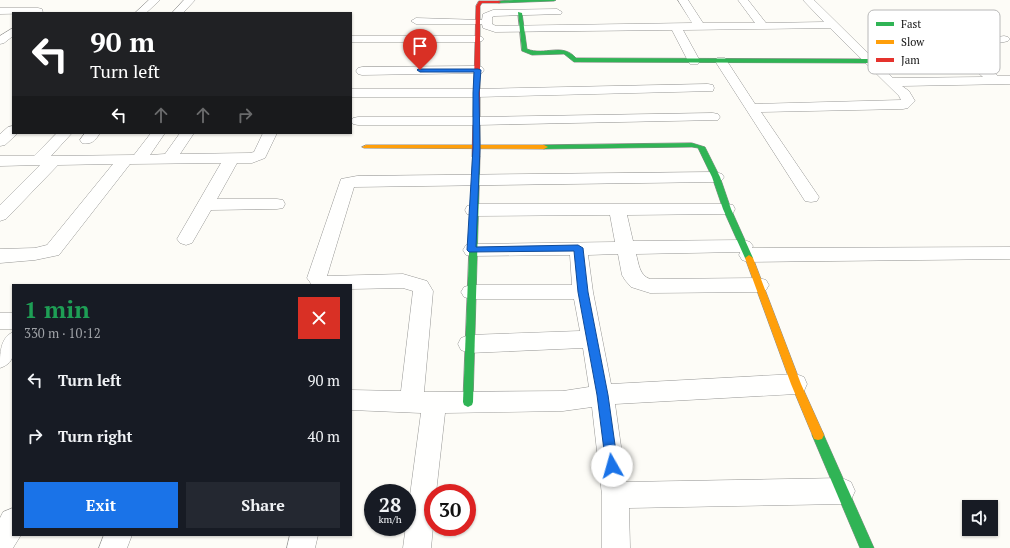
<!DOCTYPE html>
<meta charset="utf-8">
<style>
body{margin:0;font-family:"PT Serif",serif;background:#242831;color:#f1f3f6;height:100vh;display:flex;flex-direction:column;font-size:15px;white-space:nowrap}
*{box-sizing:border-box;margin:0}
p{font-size:13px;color:#9ea1a6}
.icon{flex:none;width:22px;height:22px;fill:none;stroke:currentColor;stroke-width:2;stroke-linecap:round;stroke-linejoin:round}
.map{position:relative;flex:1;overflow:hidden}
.details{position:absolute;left:12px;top:284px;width:340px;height:252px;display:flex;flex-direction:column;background:#171b24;border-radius:0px;box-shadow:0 1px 3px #0004}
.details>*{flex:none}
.top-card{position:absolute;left:12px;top:12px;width:340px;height:122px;border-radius:0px;box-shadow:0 1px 3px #0004;background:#202124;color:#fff;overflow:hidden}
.tools{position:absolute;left:962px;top:500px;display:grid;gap:8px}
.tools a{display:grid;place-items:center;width:36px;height:36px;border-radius:0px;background:#171b24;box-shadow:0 1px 3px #0004;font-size:20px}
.speed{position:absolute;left:364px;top:484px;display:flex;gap:8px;font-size:20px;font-weight:700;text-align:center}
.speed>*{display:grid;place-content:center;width:52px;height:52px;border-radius:50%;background:#171b24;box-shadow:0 1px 3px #0004;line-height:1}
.speed small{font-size:10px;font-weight:400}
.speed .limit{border:6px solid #d22;background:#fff;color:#111}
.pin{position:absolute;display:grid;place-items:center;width:34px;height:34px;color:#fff;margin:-41px -17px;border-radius:50% 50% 50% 0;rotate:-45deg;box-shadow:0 0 4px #0007}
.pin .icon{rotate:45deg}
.me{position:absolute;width:44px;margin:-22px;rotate:353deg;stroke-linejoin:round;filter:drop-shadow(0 0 3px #0008)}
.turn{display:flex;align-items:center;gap:14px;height:84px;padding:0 12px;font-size:18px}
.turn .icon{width:52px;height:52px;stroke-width:2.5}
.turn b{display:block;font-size:28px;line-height:34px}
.lanes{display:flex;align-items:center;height:38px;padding:0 12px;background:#0003;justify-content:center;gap:20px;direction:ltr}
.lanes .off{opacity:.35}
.round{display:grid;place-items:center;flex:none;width:42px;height:42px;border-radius:0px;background:#242831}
.overview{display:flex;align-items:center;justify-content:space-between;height:68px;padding:0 12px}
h1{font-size:24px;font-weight:800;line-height:30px;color:#1e9e55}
.primary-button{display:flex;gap:8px;margin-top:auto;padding:8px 12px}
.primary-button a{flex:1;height:46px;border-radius:0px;background:#1a73e8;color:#fff;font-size:16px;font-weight:800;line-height:46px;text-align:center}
.primary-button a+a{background:#242831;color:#f1f3f6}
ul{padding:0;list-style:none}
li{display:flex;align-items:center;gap:12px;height:56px;padding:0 12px}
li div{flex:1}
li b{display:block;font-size:15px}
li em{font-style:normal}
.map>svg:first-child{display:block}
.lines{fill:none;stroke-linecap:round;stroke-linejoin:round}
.street-casing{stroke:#979795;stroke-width:1}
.fast-casing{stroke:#8e8d8b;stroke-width:1}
.slow-casing{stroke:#8e8d8b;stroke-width:1}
.jam-casing{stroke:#8e8d8b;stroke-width:1}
.street{fill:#fffffe;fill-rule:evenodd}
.fast{fill:#30b455;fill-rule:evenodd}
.slow{fill:#ff9f0a;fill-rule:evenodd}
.jam{fill:#e5322d;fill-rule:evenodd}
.route{fill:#1a73e8;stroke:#114b97}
.key{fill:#fff;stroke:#b8b8b8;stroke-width:1}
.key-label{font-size:11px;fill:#111}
</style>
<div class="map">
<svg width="1010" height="548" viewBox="0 0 1010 548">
<rect width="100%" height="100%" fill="#fdfcf7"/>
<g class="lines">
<defs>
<g id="street">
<path d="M149,0H160L146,13H135Z"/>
<path d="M184,0H195L183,13H172Z"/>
<path d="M678,0H688L703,23H755L738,0H748L766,23L824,22L803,0H814L893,78L983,77L920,23L919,21L920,19H928L955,41L981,40L1004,36L1008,37L1010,39L1008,41L1004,42L963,48L998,76H1010V84L902,86L909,91L915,101L908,108L903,109L761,112L819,197L817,201L811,202L805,201L715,61L717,58H725L755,104L901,100L899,96L830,28L683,30L700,61L698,64H690L688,61L672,30L495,32L483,28L482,24H416L411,21L416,18L482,20L483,14L493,10L557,9L562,12L561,14L495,16L492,17V24L496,26L692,23Z"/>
<path d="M0,8H38L42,9L43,13L0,14Z"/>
<path d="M13,28V36L4,43L0,44V36Z"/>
<path d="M351,36H478L482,37L484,39L482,41L478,42H351Z"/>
<path d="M478,66L482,67L484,70L482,73L362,75L358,74L356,71L358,68L362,67Z"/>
<path d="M708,84L713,85L714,88L713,91L476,97H351V89H476Z"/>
<path d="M713,113L718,114L720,117L718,120L477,125H358L353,124L351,121L353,118L358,117H477Z"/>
<path d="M13,126V133H18L5,145L0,146V134L8,127Z"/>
<path d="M57,133H72L51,156L134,155L151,133H165L150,155L165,154L180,133H194L180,154L250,153L254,152L263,133H277L265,158L252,163H237L217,199H277L283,200L285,204L283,208L277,209L211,210L192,243L186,245L180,243L177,239L221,163L130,164L59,255L35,260L0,263V249L35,248L47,245L113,164L58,165L6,219L0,221V205L40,165L0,166V156H34Z"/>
<path d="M85,133H100C95,141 91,145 82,143L80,140Z"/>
<path d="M716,172L722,174L724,177L722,180L716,182L354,187L327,276L403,274L427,281L433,291L424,392L563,391L589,387L583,348L469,353L461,350L458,344L461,338L469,335L580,331L574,299H471L464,297L461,292L464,287L471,285H572L570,255L472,256L466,255L463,250L466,245L472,244L615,242L610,215L473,216L467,214L465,210L467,206L473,204H727L733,205L735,209L733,213L727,214L627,215L633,241L744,240L750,242L753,246L752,248L1010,247V259L748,262L742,260L739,255L740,252L636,254C639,264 639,275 650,279L759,278L766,280L769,285L766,290L759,292L650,293L631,287L625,280L622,275L618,254L588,255L593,292L611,384L796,374L804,377L807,384L804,391L796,394L615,404L626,482L842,478L851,482L855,491L851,500L842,504L629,508L630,548H602V495L592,407L563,411L445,413L436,493H433V527L431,548H403L421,413L351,410V390L401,391L413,291L403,288L351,289V285H312L307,278L341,179L357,176Z"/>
<rect x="0" y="313" width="13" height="16"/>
<path d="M13,332C13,348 18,362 0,368C0,353 0,338 13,332Z"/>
<path d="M13,508V535H21L13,548H0V518L3,512Z"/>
<path d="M104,535H132L127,548H99Z"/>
<path d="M290,535H318L315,548H287Z"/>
</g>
<g id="fast">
<path d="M514,0H556L554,1L499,3L497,2L499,1Z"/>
<path d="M518,12L522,13L527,49C545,56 562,42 576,58L869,59L872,61L869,63L574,62L564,54L532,55L522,51Z"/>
<path d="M692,143L705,147L720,177L731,209L753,258L752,260L749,261L745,258L723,209L712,177L698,148L692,147L544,149L540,147L544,145Z"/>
<path d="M473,155H479L480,157L473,402L472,405L468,407L464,405L463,402Z"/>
<path d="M818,430L822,431L874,548H860L812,435L814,431Z"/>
</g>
<g id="slow">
<path d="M366,145H544L548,147L544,149L364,148L362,147Z"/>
<path d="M749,255L753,258L801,384L824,435L822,439L818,440L814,439L791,384L745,258Z"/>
</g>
<path id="jam" d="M479,1H499L501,2L499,3H482L480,6V157L476,159L472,157L476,6Z"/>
</defs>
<use href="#street" class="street-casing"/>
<use href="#fast" class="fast-casing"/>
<use href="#slow" class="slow-casing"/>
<use href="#jam" class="jam-casing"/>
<use href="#street" class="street"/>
<use href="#fast" class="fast"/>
<use href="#slow" class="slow"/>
<use href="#jam" class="jam"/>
</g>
<path class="route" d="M418,69H478L481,70L479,93L480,148L476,247L578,245L583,248L588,292L608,395L618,466L616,471L612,472L607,471L606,466L597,395L578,292L574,251L469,252L467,250L473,148V93L474,72H420L417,70Z"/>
<rect x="868" y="10" width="132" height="64" rx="6" class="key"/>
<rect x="876" y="22" width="18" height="4" fill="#30b455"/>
<rect x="876" y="40" width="18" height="4" fill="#ff9f0a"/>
<rect x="876" y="58" width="18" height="4" fill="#e5322d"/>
<g class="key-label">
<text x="901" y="28">Fast</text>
<text x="901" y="46">Slow</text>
<text x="901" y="64">Jam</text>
</g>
</svg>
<div class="tools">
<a><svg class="icon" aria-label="sound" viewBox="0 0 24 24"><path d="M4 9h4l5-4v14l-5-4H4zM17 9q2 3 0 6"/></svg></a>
</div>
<div class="speed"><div>28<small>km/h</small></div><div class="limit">30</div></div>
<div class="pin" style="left:420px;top:70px;background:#d93025"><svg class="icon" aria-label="arrive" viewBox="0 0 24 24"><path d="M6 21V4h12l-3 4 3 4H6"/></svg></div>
<svg class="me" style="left:612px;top:466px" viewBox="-20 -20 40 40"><circle r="19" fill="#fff"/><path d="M0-13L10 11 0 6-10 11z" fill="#1a73e8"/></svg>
<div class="top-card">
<div class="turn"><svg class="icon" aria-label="left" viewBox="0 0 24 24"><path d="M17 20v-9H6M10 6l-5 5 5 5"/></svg><div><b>90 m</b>Turn left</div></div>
<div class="lanes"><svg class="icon" aria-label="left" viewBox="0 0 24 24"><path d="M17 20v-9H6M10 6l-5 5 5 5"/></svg><svg class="icon off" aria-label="ahead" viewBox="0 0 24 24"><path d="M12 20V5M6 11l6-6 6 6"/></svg><svg class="icon off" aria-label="ahead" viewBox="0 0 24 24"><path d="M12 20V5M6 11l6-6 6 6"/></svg><svg class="icon off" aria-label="right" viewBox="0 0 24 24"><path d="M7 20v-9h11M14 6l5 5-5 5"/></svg></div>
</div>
<section class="details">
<div class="overview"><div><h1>1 min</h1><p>330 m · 10:12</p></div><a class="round" style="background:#d93025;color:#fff"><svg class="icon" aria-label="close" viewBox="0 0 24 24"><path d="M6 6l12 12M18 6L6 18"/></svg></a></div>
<ul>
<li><svg class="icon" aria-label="left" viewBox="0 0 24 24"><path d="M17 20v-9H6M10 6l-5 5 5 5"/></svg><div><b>Turn left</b></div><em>90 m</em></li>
<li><svg class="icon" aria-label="right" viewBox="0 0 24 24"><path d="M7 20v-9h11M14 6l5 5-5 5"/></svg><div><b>Turn right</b></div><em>40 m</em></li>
</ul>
<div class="primary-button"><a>Exit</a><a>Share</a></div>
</section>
</div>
